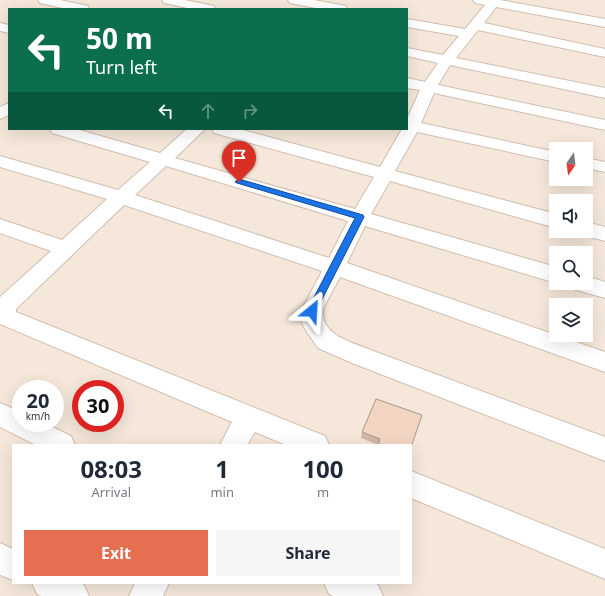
<!DOCTYPE html>
<style>
body{margin:0;font-family:"Noto Sans",sans-serif;background:#f6f6f7;color:#1f2937;height:100vh;display:flex;flex-direction:column;font-size:15px;white-space:nowrap}
*{box-sizing:border-box;margin:0}
p{font-size:13px;color:#747a83}
.icon{flex:none;width:22px;height:22px;fill:none;stroke:currentColor;stroke-width:2;stroke-linecap:round;stroke-linejoin:round}
.map{position:relative;flex:1;overflow:hidden}
.sheet{position:absolute;left:12px;top:444px;width:400px;height:140px;display:flex;flex-direction:column;background:#fff;border-radius:0px;box-shadow:0 4px 16px #0002}
.sheet>*{flex:none}
.top-card{position:absolute;left:8px;top:8px;width:400px;height:122px;border-radius:0px;box-shadow:0 4px 16px #0002;background:#0b6e4f;color:#fff;overflow:hidden}
.needle{width:26px;rotate:194deg}
.tools{position:absolute;left:549px;top:142px;display:grid;gap:8px}
.tools a{display:grid;place-items:center;width:44px;height:44px;border-radius:0px;background:#fff;box-shadow:0 4px 16px #0002;font-size:20px}
.speed{position:absolute;left:12px;top:380px;display:flex;gap:8px;font-size:20px;font-weight:700;text-align:center}
.speed>*{display:grid;place-content:center;width:52px;height:52px;border-radius:50%;background:#fff;box-shadow:0 4px 16px #0002;line-height:1}
.speed small{font-size:10px;font-weight:400}
.speed .limit{border:6px solid #d22;background:#fff;color:#111}
.pin{position:absolute;display:grid;place-items:center;width:34px;height:34px;color:#fff;margin:-41px -17px;border-radius:50% 50% 50% 0;rotate:-45deg;box-shadow:0 0 4px #0007}
.pin .icon{rotate:45deg}
.me{position:absolute;width:44px;margin:-22px;rotate:27deg;stroke-linejoin:round;filter:drop-shadow(0 0 3px #0008)}
.turn{display:flex;align-items:center;gap:14px;height:84px;padding:0 12px;font-size:18px}
.turn .icon{width:52px;height:52px;stroke-width:2.5}
.turn b{display:block;font-size:28px;line-height:34px}
.lanes{display:flex;align-items:center;height:38px;padding:0 12px;background:#0003;justify-content:center;gap:20px;direction:ltr}
.lanes .off{opacity:.35}
.eta{display:flex;justify-content:space-evenly;align-items:center;height:68px;text-align:center}
.eta b{font-size:24px;font-weight:700;line-height:28px}
.cta{display:flex;gap:8px;margin-top:auto;padding:8px 12px}
.cta a{flex:1;height:46px;border-radius:0px;background:#e76f51;color:#fff;font-size:16px;font-weight:700;line-height:46px;text-align:center}
.cta a+a{background:#f6f6f7;color:#1f2937}
.map>svg:first-child{display:block}
.residential{fill:#f5e8da;fill-rule:evenodd}
.lines{fill:none;stroke-linecap:round;stroke-linejoin:round}
.minor-casing{stroke:#d1beb0;stroke-width:2}
.minor{fill:#fff;fill-rule:evenodd}
.wall{fill:#d1b7a8}
.building{fill:#f3d5c3;stroke:#aa9588}
.route{fill:#1a73e8;stroke:#114b97}
</style>
<div class="map">
<svg width="605" height="596" viewBox="0 0 605 596">
<rect width="100%" height="100%" fill="#fdf6ec"/>
<path class="residential" d="M0,0H605V596H0ZM9,9H407V129H9ZM556,149H586V179H556ZM556,201H586V231H556ZM556,253H586V283H556ZM556,305H586V335H556ZM21,389H55V423H21ZM81,389H115V423H81ZM13,445H411V583H13Z"/>
<g class="lines">
<defs>
<g id="minor">
<path d="M38,0H60L88,6L89,9H67L40,3Z"/>
<path d="M162,0H185L214,6L215,9H192L164,3Z"/>
<path d="M288,0H314L346,6L347,9H321L290,3Z"/>
<path d="M473,0H500L605,19V27L496,7L484,23L605,49V57L478,30L456,58L605,88V98L450,65L438,85L605,120V130L434,93L421,123L556,152V162L417,132L395,171L556,214V228L390,181L371,214L556,267V283L365,226L347,263L605,352V372L340,277C336,285 324,305 323,311C321,335 352,342 368,349L605,437V461L352,363L318,348L303,326L301,311L322,271L124,205L16,309V312L325,436L329,445H286L255,432L247,445H220L232,422L0,324V297L51,251L0,233V219L62,240L107,199L0,167V156L118,190L150,162L52,133L50,129H76L160,153L187,129H205L175,158L355,209L374,177L214,133L212,129H239L380,167L402,129H407V119L420,90L407,88V78L425,82L438,63L407,56V48L443,55L459,36L407,27V19L465,29L485,5L475,3ZM166,166L348,221L329,258L135,195Z"/>
<path d="M0,23L9,25V33L0,31Z"/>
<path d="M9,103V115L0,119V107Z"/>
<path d="M586,158L605,162V172L586,168Z"/>
<path d="M586,222L605,227V241L579,234L577,231H586Z"/>
<path d="M586,276L605,282V298L573,289L570,283H586Z"/>
<path d="M0,403L21,412V423H44L71,436L75,445H36L0,427Z"/>
<path d="M411,471L605,549V579L411,498Z"/>
<path d="M0,543L13,549V580L0,575Z"/>
<path d="M32,583H80L84,585L89,596H41L37,594Z"/>
<path d="M135,583H169L163,596H129Z"/>
<path d="M324,583H374L378,585L383,596H333L329,594Z"/>
</g>
</defs>
<use href="#minor" class="minor-casing"/>
<use href="#minor" class="minor"/>
</g>
<path class="wall" d="M422,415L378,445L361,438L362,432Z"/>
<path class="building" d="M376,399L422,415L411,447V445H378L380,439L362,432Z"/>
<path class="route" d="M239,179L363,215L364,217L315,313H308L307,311L355,218L237,183L235,182Z"/>
</svg>
<div class="tools">
<a><svg class="needle" viewBox="-14 -14 28 28"><path d="M0-13l5 13h-10z" fill="#e53935"/><path d="M0 13l5-13h-10z" fill="#747a83"/></svg></a>
<a><svg class="icon" aria-label="sound" viewBox="0 0 24 24"><path d="M4 9h4l5-4v14l-5-4H4zM17 9q2 3 0 6"/></svg></a>
<a><svg class="icon" aria-label="search" viewBox="0 0 24 24"><circle cx="10" cy="10" r="6"/><path d="M15 15l6 6"/></svg></a>
<a><svg class="icon" aria-label="layers" viewBox="0 0 24 24"><path d="M12 4l9 5-9 5-9-5zM3 14l9 5 9-5"/></svg></a>
</div>
<div class="speed"><div>20<small>km/h</small></div><div class="limit">30</div></div>
<div class="pin" style="left:239px;top:182px;background:#d93025"><svg class="icon" aria-label="arrive" viewBox="0 0 24 24"><path d="M6 21V4h12l-3 4 3 4H6"/></svg></div>
<svg class="me" style="left:312px;top:311px" viewBox="-20 -20 40 40"><path d="M0-17L14 15 0 8-14 15z" fill="#1a73e8" stroke="#fff" stroke-width="4"/></svg>
<div class="top-card">
<div class="turn"><svg class="icon" aria-label="left" viewBox="0 0 24 24"><path d="M17 20v-9H6M10 6l-5 5 5 5"/></svg><div><b>50 m</b>Turn left</div></div>
<div class="lanes"><svg class="icon" aria-label="left" viewBox="0 0 24 24"><path d="M17 20v-9H6M10 6l-5 5 5 5"/></svg><svg class="icon off" aria-label="ahead" viewBox="0 0 24 24"><path d="M12 20V5M6 11l6-6 6 6"/></svg><svg class="icon off" aria-label="right" viewBox="0 0 24 24"><path d="M7 20v-9h11M14 6l5 5-5 5"/></svg></div>
</div>
<section class="sheet">
<div class="eta">
<div><b>08:03</b><p>Arrival</p></div>
<div><b>1</b><p>min</p></div>
<div><b>100</b><p>m</p></div>
</div>
<div class="cta"><a>Exit</a><a>Share</a></div>
</section>
</div>
